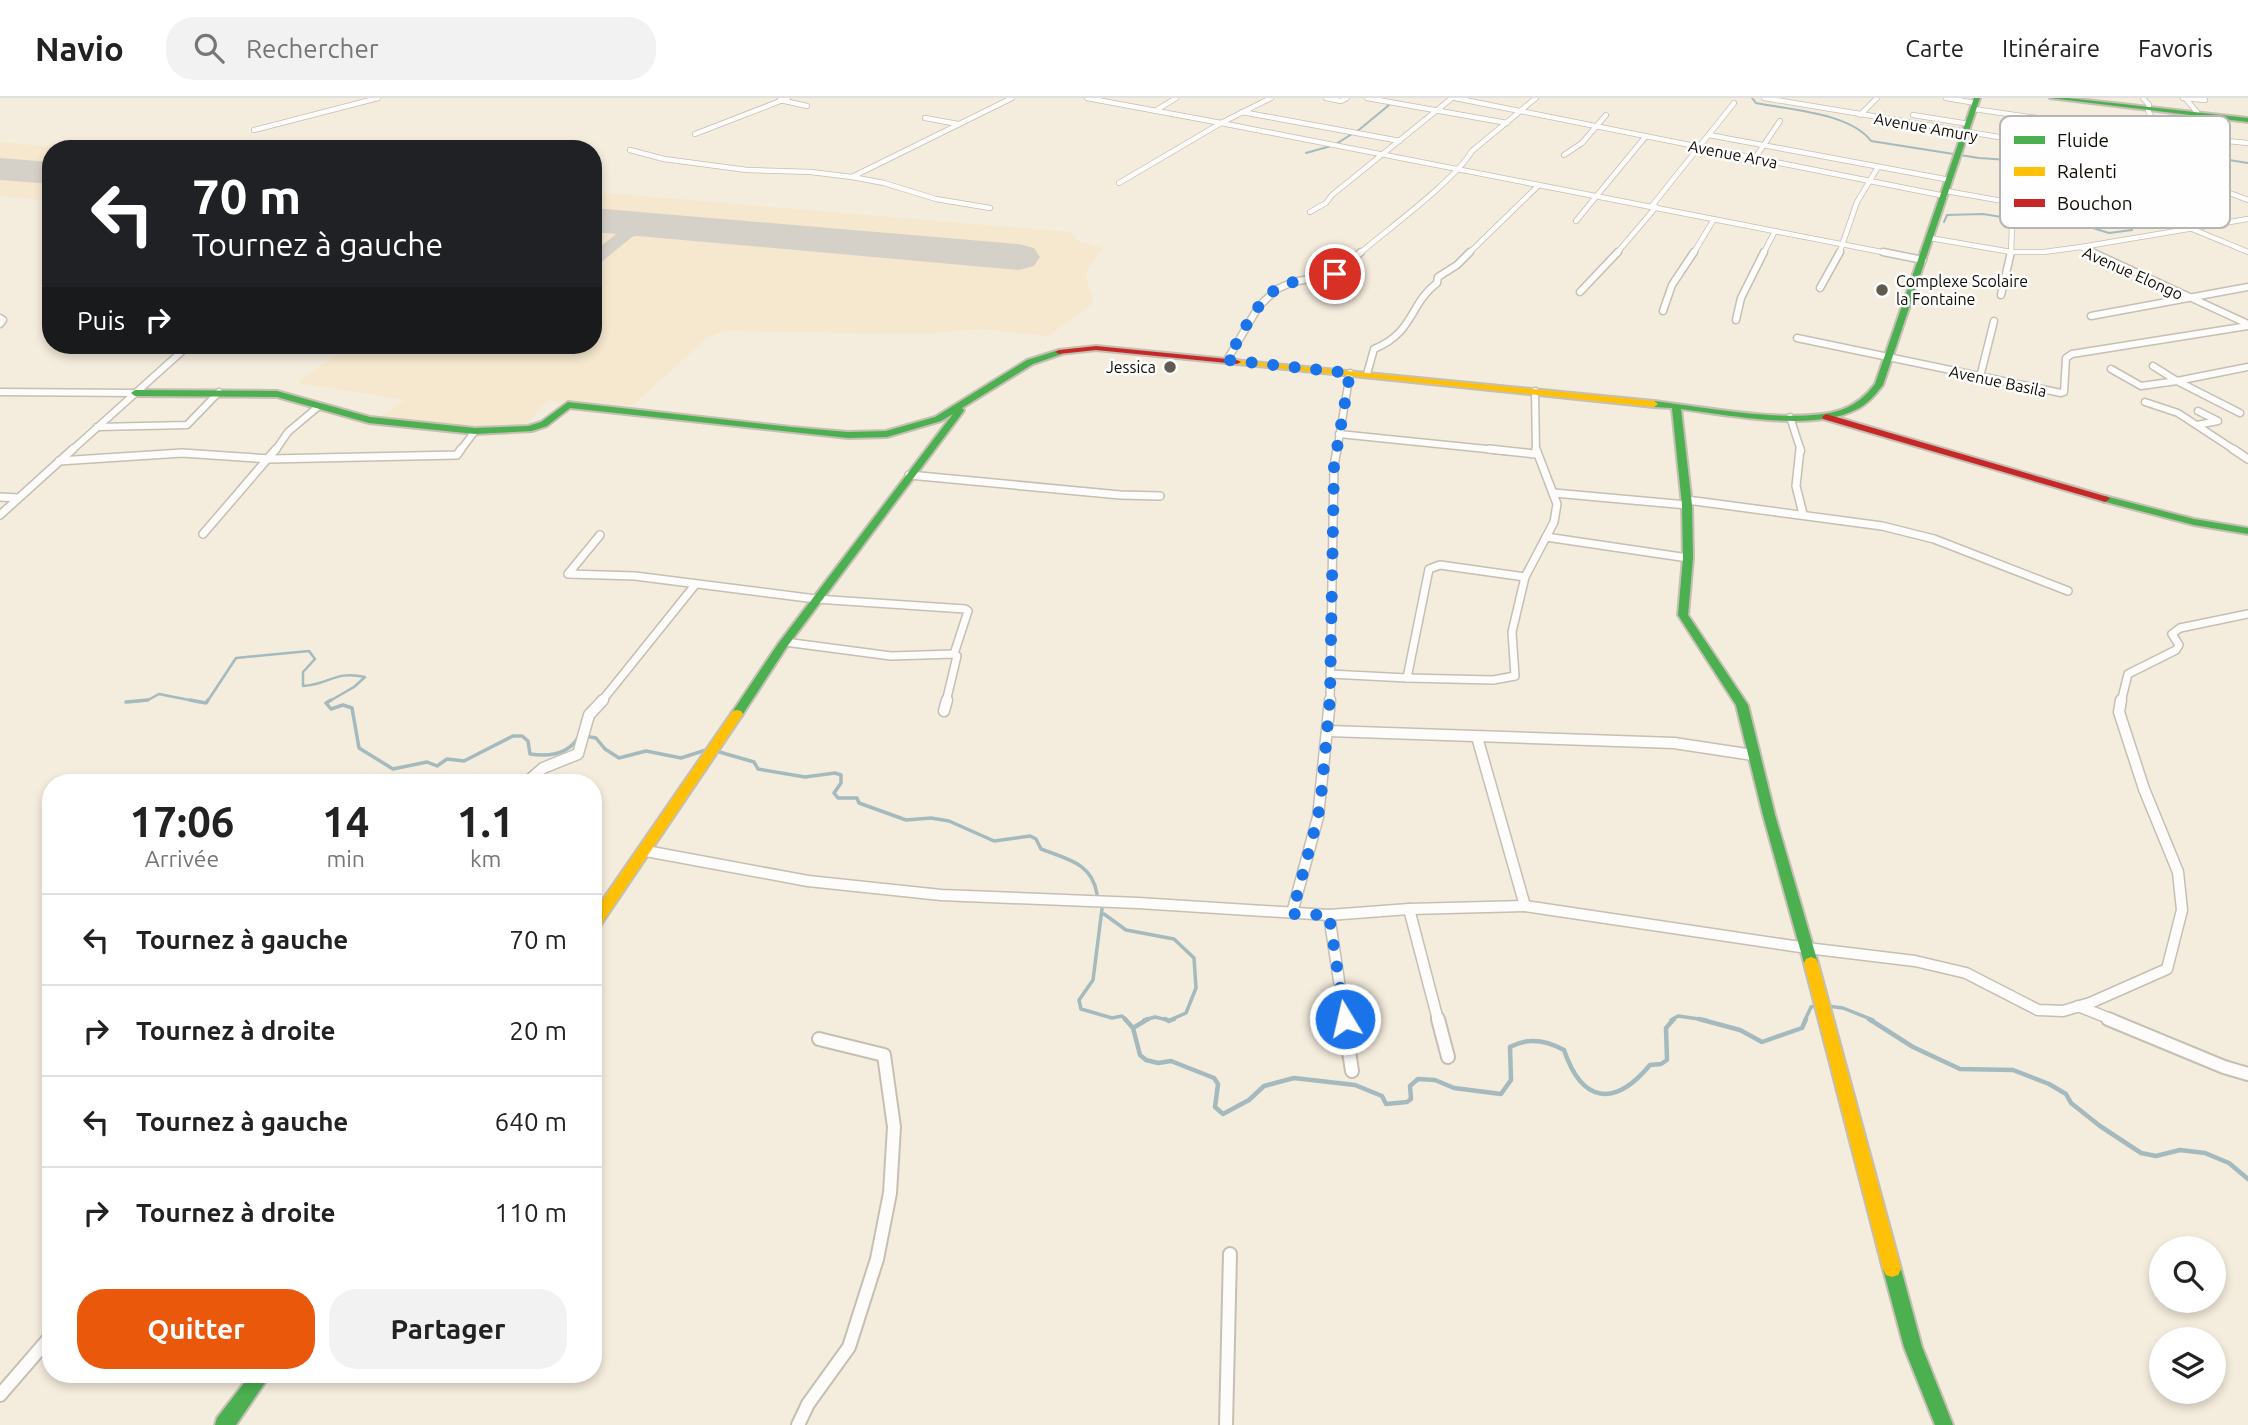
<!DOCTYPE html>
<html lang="fr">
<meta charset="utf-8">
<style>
body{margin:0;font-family:Ubuntu,sans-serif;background:#f2f2f2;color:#222;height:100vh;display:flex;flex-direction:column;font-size:26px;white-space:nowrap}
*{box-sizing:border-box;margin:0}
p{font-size:23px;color:#767676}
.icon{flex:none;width:38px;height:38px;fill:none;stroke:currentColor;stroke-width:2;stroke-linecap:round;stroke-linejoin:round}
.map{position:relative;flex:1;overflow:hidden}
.panel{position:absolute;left:42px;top:676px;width:560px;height:609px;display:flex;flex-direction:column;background:#fff;border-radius:28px;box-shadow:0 4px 10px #0003}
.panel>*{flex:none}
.hud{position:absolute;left:42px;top:42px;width:560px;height:214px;border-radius:28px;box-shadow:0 4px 10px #0003;background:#202124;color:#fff;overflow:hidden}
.buttons{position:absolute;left:2149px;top:1138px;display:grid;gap:14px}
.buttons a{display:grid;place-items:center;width:77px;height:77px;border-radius:50%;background:#fff;box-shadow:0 4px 10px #0003;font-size:35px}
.pin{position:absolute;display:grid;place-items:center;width:60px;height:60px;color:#fff;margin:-30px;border:4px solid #fff;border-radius:50%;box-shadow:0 2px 7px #0007}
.me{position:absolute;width:77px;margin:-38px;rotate:351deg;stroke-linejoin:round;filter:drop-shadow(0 0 5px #0008)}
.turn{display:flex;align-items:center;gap:24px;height:147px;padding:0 35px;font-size:32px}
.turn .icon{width:91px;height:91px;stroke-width:2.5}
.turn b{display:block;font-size:49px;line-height:60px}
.then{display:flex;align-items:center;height:66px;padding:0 35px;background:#0003;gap:14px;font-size:26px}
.eta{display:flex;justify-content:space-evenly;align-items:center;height:119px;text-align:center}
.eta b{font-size:42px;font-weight:600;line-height:49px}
.primary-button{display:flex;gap:14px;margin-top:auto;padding:14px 35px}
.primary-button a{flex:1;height:80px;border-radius:28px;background:#ea580c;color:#fff;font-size:28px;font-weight:600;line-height:80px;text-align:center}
.primary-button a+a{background:#f2f2f2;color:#222}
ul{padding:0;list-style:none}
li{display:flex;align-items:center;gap:21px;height:91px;padding:0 35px;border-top:2px solid #e0e0e0}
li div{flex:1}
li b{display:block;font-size:26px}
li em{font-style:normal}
header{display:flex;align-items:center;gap:42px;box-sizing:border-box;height:98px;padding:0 35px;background:#fff;border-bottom:2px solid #e0e0e0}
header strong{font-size:33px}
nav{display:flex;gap:38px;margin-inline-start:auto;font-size:24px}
.search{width:490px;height:63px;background:#f2f2f2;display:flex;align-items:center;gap:18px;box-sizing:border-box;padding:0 24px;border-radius:28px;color:#767676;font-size:26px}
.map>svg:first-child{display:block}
.built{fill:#f6e8cf}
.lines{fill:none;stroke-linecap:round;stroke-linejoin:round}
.stream-far3{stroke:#a4babf;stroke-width:2}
.stream-far2{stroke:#a4babf;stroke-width:2.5}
.stream-far1{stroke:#a4babf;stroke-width:3.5}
.stream{stroke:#a4babf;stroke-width:4.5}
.taxiway{fill:#d6d1c8;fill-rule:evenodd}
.runway{fill:#d6d1c8;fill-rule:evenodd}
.street-far4-casing{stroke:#c5bfb4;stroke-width:6}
.street-far3-casing{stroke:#c5bfb4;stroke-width:9}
.street-far2-casing{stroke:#c5bfb4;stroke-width:10}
.street-far1-casing{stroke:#c5bfb4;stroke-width:13}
.street-casing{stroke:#c5bfb4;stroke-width:16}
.fast-casing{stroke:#c5bfb4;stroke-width:4}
.slow-casing{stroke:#c5bfb4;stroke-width:4}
.jam-casing{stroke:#c5bfb4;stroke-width:4}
.street-far4{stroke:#fdfcfa;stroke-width:4.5}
.street-far3{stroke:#fdfcfa;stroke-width:6}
.street-far2{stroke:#fdfcfa;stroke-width:7}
.street-far1{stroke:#fdfcfa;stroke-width:10}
.street{stroke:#fdfcfa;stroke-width:12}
.fast{fill:#4caf50;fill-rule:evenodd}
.slow{fill:#ffc107;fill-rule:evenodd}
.jam{fill:#c62828;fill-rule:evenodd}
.route{stroke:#1a73e8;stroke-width:12;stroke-dasharray:0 21.6}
.poi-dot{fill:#605a50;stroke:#fefefe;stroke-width:2.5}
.labels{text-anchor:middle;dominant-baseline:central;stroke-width:5;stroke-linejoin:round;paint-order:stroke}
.far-street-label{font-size:16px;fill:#110c04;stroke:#fefefe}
.far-poi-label{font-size:16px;fill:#110c04;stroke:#fefefe;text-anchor:start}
.key{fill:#fefefe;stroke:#b7b5b3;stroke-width:2}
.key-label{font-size:19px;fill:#110c04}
</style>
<header>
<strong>Navio</strong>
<div class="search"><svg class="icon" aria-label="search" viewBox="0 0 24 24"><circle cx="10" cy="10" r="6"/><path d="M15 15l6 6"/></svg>Rechercher</div>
<nav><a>Carte</a><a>Itinéraire</a><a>Favoris</a></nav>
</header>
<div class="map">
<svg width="2248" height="1327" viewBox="0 0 2248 1327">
<rect width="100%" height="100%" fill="#f4ecdd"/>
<g class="built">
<path d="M0,44L76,51H51V103L0,98Z"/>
<path d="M593,94L1070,134L1080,144L1102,150L1087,172L1086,180L1094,205L1048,238L980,231L920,236L724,233L708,239L632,308L573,302L560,306L550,302L537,313L527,329L489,332L378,320L405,302L297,285L350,247H593Z"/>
</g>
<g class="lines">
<g class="stream-far3">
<path d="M1752,0L1756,5C1790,12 1850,15 1871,43L1979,60L2022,63L2098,60L2110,56L2112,50L2122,47L2153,56L2173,53L2248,65"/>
<path d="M1336,46L1360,31L1389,7"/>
<path d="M1306,55L1331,48"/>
<path d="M1944,124L1947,117L1983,116L2044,126L2070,123L2109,135L2132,132V126L2146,122C2134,110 2116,113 2104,101L2123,99L2175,102"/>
</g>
<g class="stream-far2">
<path d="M129,604L148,602L159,596L199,604"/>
<path d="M207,604L236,560L309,553L315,561L303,574V588C329,587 335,572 365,579L354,589L328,604"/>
</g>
<g class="stream-far1">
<path d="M190,602L206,605L208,602"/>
<path d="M331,602L326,605L331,611L343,607L352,610L359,650L393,671L427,664L437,668L447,661L464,663L513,638H522L528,643L530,656C549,659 567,657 578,640"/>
<path d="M126,604L148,602"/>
<path d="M585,638L596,640L605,651L619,660L646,653L681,660L709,651"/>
<path d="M716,653L754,664L758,671L805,679L835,675L841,677V685L834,695L838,700H857L859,705L906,722L931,720L949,723L994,743L1030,738L1036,741L1041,751C1067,761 1092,765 1097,796"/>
<path d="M1102,811L1093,882L1079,902L1081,911L1112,920L1122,918L1126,922"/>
<path d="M1104,816L1126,832L1174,841L1194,860L1196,890L1186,915L1170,922"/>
<path d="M1827,908L1843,910L1873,922"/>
<path d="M1144,922L1155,919L1168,922"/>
<path d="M1671,922L1678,918L1706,922"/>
<path d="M1805,922L1811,909L1819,907"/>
</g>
<g class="stream">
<path d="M1125,921L1133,930"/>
<path d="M1148,921L1133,930L1140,957L1146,962L1158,965L1171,963L1214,980L1218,986L1215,1009L1223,1016L1249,1002L1264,988L1294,980L1355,987L1382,998L1386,1006L1407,1004L1411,1001L1410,988L1418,981L1435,982L1454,990L1501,996L1511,982L1510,949C1528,939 1546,942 1564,952C1582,1005 1614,1010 1650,967L1661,966L1667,962L1666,930L1674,921"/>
<path d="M1165,921L1169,923L1174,921"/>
<path d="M1699,921L1740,932L1762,944L1802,930L1806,921"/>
<path d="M1869,921L1913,949L1960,971L2013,972L2049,986L2066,996L2071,1005L2100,1028L2141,1055L2156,1058L2180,1052L2205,1055L2229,1065L2248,1081"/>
</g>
<path class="taxiway" d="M615,119L631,125L633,129L659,123L667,128L665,131L632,139L599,166L593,167V154L619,134L607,124Z"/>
<g class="runway">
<path d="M0,60L51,64V86L0,82Z"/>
<path d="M593,110L1019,146L1034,150L1040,159L1034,168L1019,172L593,134Z"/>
</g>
<defs>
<g id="street-far4">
<path d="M1087,0L1221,25L1271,0"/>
<path d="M1326,0L1341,3L1347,0"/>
<path d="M1367,0L1507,25"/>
<path d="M1455,0L1945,98"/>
<path d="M1764,0L2089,54"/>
<path d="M1946,0L1976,5"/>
<path d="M2143,0L2149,7L2148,13L2171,49"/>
<path d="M2183,0L2205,2"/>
<path d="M2185,0L2197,14"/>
<path d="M780,2L807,8"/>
<path d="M1974,11L2133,34L2248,45"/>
<path d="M1155,13L1176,0"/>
<path d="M1242,14L1400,43"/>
<path d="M1860,17L1877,0"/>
<path d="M1913,17L1969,26"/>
<path d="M925,20L958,26"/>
<path d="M254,32L378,0"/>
<path d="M695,36L788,0"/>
<path d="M1709,37L1950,82"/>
<path d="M630,52L664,61L747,72L811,74L852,79L884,85L936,101L990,110"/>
<path d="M1564,57L1582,45L1606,17"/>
<path d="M1755,60L1780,23"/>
<path d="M2178,75L2206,70"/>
<path d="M852,79L1012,0"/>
<path d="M1119,85L1221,25L1892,156"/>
<path d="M2132,86H2151L2153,79L2176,75L2248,102"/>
<path d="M1946,93L2088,118"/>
<path d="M2018,105L2024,72L2083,80L2086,85"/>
<path d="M1651,109L1734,5"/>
<path d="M1310,114L1326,105L1332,97L1452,0"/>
<path d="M2156,116L2248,154"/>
<path d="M1576,123L1646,38"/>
<path d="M1930,140L2011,154H2044L2081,149L2096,156"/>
<path d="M2081,149L2248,121"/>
<path d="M1359,156C1389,130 1452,85 1472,53L1536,0"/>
<path d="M1468,156L1539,87"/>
<path d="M1616,156L1656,109"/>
<path d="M1693,156L1714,121"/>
<path d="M1763,156L1775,133"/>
<path d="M1839,156L1857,104L1878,69"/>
<path d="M2011,156L2012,127"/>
</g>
<g id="street-far3">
<path d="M1883,154L1923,162"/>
<path d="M2092,154L2248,226"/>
<path d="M1820,190L1840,154"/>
<path d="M1580,194L1618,154"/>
<path d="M2001,197L2011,154"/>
<path d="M1663,213L1672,187L1694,154"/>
<path d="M2091,218L2248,189"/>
<path d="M0,220L3,222L0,226"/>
<path d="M1736,222L1741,200L1764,154"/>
<path d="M1797,240L2061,295L2064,294L2066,260L2072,256L2248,228"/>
<path d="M1227,262L1259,208L1277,191L1293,184L1335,176L1361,154"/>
<path d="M2153,268L2177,283L2248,269"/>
<path d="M2111,271L2141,288L2177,283L2240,315"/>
<path d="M1367,276L1374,251C1415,234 1409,206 1437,185L1438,179L1457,167L1470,154"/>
<path d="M1980,279L1994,223"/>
<path d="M1535,293L1536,353"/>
<path d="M0,294L135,295"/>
<path d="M2145,304L2178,315L2236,353"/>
<path d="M1790,319L1801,353"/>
<path d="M2197,327L2218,323L2198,313"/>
<path d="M97,329L187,327L219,294"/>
<path d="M1339,336L1506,353"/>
<path d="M71,353L189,247"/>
<path d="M275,353L288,334L319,308"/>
<path d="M460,353L475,333"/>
<path d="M1337,353L1350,275"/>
</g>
<g id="street-far2">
<path d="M1489,351L1535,356"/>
<path d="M1800,351L1796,388L1803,416"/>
<path d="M2233,351L2248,361"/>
<path d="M59,363L182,355L270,361L457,357L461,351"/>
<path d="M909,377L1120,397L1160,398"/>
<path d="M1554,395L1687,407"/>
<path d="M0,399L18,400"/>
<path d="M1687,402L1882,428L1934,441L2068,493"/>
<path d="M0,417L73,351"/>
<path d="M203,436L276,351"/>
<path d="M600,437L568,476L635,478L816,501L965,511L968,513L954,556"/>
<path d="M1546,439L1688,460"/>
<path d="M785,544L891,558L954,556L957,558L946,604"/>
<path d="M1330,576L1407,580L1429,471L1440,467L1525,479L1554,424L1557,406L1536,351"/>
<path d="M1407,580L1493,582L1515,578L1512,534L1525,479"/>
<path d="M601,604L695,487"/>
<path d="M1330,604L1334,368L1337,351"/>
<path d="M2121,604L2128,576L2176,552L2179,547L2172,536L2180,530L2248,516"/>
</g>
<g id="street-far1">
<path d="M944,613L947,602"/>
<path d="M1328,633L1674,645L1753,657"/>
<path d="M1477,639L1525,808L1807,850L1915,863L1966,875L2038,912L2063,913L2090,905L2167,871L2182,812L2178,774L2144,691L2119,614L2121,602"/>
<path d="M527,684L543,670L578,656L589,617L603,602"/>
<path d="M646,753L808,783L941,797L1138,805L1329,817L1409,811L1525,808"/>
<path d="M1409,811L1438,922"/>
<path d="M1292,815L1318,719L1330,602"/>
<path d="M1329,817L1345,922"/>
<path d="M2078,908L2113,922"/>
</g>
<g id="street">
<path d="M1344,921L1352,973"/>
<path d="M1438,921L1448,959"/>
<path d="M2108,921L2224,969L2248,976"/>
<path d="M0,1297L51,1238"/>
<path d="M798,1327L808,1306L849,1249L877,1161L890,1095L894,1029L884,957L819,941"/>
<path d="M1226,1327L1230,1156"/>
</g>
<g id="fast">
<path d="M1974,0H1980L1883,287C1875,297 1867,307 1855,312C1812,334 1728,317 1681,311L1692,407L1693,460L1688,517L1748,607L1775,717L1818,865L1816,869L1811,871L1806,869L1804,865L1763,717L1736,607L1678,517L1683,460L1682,407L1672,310L1654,309L1650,306L1654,303C1705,309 1794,327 1841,312C1855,307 1866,298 1875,286Z"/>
<path d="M2050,0H2068L2248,20V24Z"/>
<path d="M1059,252L1063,254L1062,256L1033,266L962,310L964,312L963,314L786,550L741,619L737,620L731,616L778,546L953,316L941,323L887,339L848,340L570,310L547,328L532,333L475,336L369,325L277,299L135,298L131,295L135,292L277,293L370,319L475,330L528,328L541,324L568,304L791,329L848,334L886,333L935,319L1027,262Z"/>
<path d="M2105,398L2194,421L2248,430V436L2194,427L2102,403V399Z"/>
<path d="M1892,1163L1898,1165L1901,1171L1922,1249L1953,1327H1935L1904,1249L1883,1171L1886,1165Z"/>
<path d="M251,1276H271L236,1327H215L217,1320Z"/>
</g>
<g id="slow">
<path d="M1234,262L1654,303L1658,306L1654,309L1237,266H1234Z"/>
<path d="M737,612L741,613L743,616L741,619L598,831L593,832V816L733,613Z"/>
<path d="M1811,859L1816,861L1818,865L1901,1171L1898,1177L1892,1179L1886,1177L1883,1171L1804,865L1806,861Z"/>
</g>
<g id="jam">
<path d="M1096,248L1237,262L1241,264L1237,266L1096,252L1059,256L1055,254L1059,252Z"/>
<path d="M1826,316L2108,399L2110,401L2105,404L2102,403L1823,321L1822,319Z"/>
</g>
</defs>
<use href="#street-far4" class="street-far4-casing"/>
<use href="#street-far3" class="street-far3-casing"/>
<use href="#street-far2" class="street-far2-casing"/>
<use href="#street-far1" class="street-far1-casing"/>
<use href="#street" class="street-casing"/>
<use href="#fast" class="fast-casing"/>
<use href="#slow" class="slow-casing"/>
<use href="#jam" class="jam-casing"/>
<use href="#street-far4" class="street-far4"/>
<use href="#street-far3" class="street-far3"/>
<use href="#street-far2" class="street-far2"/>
<use href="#street-far1" class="street-far1"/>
<use href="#street" class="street"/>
<use href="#fast" class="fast"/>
<use href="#slow" class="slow"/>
<use href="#jam" class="jam"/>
</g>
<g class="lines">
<path class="route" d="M1335,176C1319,181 1302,181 1287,186C1258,195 1242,238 1227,262L1350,275L1334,368L1330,600L1322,690L1318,719L1292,816L1329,817L1345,921"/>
</g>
<g class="poi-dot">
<circle cx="1882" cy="192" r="7"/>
<circle cx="1170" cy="269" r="7"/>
</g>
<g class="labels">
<g class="far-street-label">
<text transform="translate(1926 29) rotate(10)">Avenue Amury</text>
<text transform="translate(1733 56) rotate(11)">Avenue Arva</text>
<text transform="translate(2133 175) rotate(24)">Avenue Elongo</text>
<text transform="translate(1998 283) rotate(12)">Avenue Basila</text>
</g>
<g class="far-poi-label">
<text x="1896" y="183">Complexe Scolaire<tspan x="1896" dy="18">la Fontaine</tspan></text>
<text x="1156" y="269" text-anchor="end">Jessica</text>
</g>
</g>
<rect x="2000" y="18" width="230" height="112" rx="10" class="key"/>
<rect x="2014" y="38" width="31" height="8" fill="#4caf50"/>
<rect x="2014" y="69" width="31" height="9" fill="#ffc107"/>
<rect x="2014" y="101" width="31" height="8" fill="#c62828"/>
<g class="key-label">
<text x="2057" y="49">Fluide</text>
<text x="2057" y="80">Ralenti</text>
<text x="2057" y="112">Bouchon</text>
</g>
</svg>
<div class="buttons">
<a><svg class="icon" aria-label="search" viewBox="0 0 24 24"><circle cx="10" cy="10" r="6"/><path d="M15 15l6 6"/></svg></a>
<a><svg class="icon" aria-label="layers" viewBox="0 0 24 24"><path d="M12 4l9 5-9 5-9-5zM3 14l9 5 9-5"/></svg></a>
</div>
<div class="pin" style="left:1335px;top:176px;background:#d93025"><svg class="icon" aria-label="arrive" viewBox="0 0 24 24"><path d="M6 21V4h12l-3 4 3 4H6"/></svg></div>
<svg class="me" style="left:1345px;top:921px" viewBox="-20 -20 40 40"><circle r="17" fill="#1a73e8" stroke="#fff" stroke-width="3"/><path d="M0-11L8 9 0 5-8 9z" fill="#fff"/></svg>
<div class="hud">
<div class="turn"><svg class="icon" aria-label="left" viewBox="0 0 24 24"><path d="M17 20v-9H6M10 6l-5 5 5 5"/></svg><div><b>70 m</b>Tournez à gauche</div></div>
<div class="then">Puis<svg class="icon" aria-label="right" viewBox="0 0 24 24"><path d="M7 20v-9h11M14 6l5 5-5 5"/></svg></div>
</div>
<section class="panel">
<div class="eta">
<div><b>17:06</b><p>Arrivée</p></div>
<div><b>14</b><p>min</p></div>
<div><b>1.1</b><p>km</p></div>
</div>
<ul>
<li><svg class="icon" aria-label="left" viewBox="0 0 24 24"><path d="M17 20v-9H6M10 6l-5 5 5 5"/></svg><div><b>Tournez à gauche</b></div><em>70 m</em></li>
<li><svg class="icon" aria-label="right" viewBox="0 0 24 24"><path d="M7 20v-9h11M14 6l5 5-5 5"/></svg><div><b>Tournez à droite</b></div><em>20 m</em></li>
<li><svg class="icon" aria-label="left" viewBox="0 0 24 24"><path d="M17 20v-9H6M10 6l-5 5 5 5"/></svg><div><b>Tournez à gauche</b></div><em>640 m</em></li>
<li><svg class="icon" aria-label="right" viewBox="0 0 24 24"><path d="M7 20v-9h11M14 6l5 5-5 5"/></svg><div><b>Tournez à droite</b></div><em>110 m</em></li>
</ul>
<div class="primary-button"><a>Quitter</a><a>Partager</a></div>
</section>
</div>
